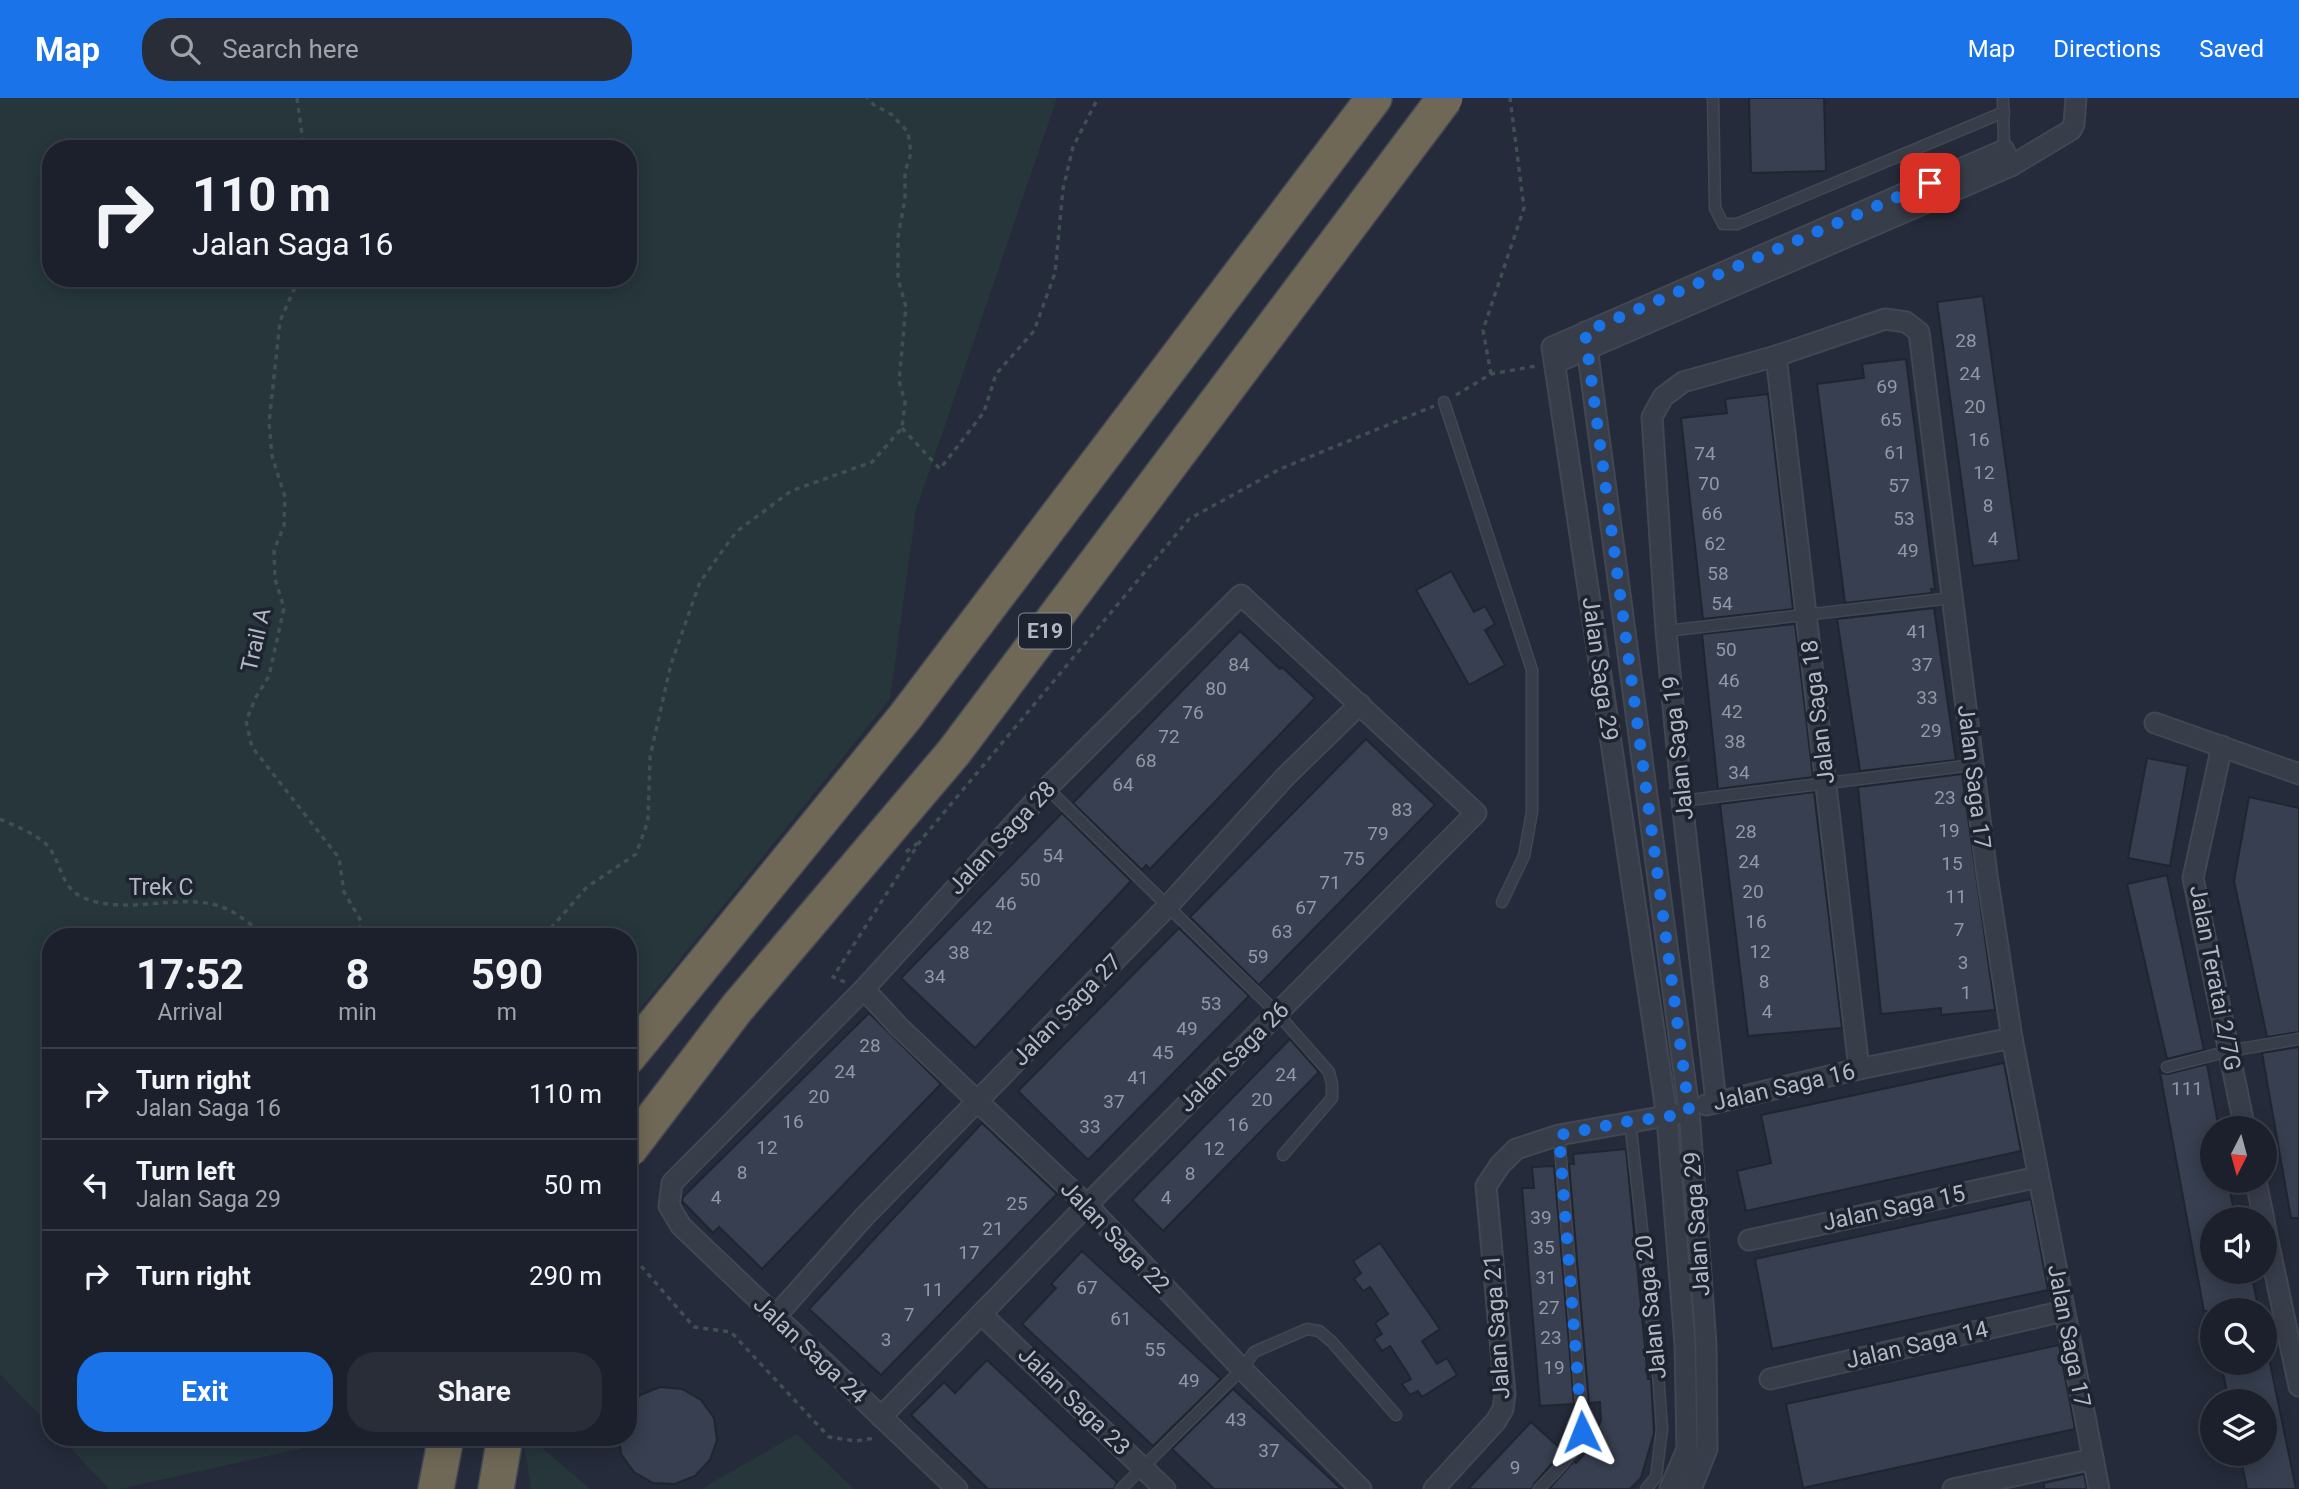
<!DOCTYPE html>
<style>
body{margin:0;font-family:Roboto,sans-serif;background:#292d38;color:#f1f3f6;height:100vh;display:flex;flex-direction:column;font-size:26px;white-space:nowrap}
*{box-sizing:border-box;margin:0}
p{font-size:23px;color:#a0a3a9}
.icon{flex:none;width:38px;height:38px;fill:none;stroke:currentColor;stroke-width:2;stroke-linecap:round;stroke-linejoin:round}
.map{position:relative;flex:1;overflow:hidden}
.details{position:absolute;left:42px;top:830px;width:595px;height:518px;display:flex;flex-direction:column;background:#1c202c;border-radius:28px;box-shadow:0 4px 18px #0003,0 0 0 2px #3a3e48}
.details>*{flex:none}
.banner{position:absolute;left:42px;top:42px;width:595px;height:147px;border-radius:28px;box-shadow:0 4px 18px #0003,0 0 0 2px #3a3e48;background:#1c202c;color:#f1f3f6;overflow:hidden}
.needle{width:46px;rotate:186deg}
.buttons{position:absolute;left:2200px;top:1018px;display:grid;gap:14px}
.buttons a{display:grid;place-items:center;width:77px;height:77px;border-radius:50%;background:#1c202c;box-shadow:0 4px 18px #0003,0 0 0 2px #3a3e48;font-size:35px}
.pin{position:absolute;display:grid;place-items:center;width:60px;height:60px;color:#fff;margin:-30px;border-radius:14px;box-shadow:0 4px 10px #0006}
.me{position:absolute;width:77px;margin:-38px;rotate:358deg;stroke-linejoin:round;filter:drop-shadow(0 0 5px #0008)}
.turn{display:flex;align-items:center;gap:24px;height:147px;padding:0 35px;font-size:32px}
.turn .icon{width:91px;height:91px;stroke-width:2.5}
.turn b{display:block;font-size:49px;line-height:60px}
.eta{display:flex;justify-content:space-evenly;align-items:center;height:119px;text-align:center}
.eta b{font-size:42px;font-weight:700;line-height:49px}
.primary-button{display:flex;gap:14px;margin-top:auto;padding:14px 35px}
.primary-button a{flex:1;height:80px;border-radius:28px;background:#1a73e8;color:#fff;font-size:28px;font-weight:700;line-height:80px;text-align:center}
.primary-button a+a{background:#292d38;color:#f1f3f6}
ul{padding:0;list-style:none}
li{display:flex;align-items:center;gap:21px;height:91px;padding:0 35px;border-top:2px solid #3a3e48}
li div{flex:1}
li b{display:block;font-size:26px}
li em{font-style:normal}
header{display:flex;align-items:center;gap:42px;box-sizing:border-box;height:98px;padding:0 35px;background:#1a73e8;color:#fff}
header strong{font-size:33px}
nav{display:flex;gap:38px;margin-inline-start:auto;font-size:24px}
.search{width:490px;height:63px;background:#292d38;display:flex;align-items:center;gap:18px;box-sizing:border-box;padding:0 24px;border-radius:28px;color:#a0a3a9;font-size:26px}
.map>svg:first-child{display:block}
.green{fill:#26363b;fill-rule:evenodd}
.building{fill:#373f50;stroke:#1f2531;stroke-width:2}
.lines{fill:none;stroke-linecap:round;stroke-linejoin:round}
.lane-casing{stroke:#414753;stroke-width:13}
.street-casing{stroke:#414753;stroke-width:23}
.highway-casing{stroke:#434855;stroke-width:38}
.path{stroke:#3f4f53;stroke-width:3.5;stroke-dasharray:5 5;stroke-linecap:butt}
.lane{stroke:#383d4a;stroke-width:10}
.street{stroke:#383d4a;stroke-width:19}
.highway{stroke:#6f6856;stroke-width:35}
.highway-bridge-casing{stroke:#434855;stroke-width:38;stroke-linecap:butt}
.highway-bridge{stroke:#6f6856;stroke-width:35}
.route{stroke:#1a73e8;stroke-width:12;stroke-dasharray:0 21.6}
.labels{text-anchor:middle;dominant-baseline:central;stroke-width:7;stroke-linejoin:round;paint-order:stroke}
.number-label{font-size:19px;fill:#9298a6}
.shield{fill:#1d232f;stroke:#868b99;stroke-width:2}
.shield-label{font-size:21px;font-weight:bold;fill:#b3b8c6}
.street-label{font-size:23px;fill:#b3b8c6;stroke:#1d232f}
</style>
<header>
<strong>Map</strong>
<div class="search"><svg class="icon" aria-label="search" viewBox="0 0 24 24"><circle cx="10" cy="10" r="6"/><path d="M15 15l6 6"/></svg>Search here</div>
<nav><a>Map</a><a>Directions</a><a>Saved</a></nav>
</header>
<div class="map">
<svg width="2299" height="1391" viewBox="0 0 2299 1391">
<rect width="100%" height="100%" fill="#252b3a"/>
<g class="green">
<path d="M0,0H1057L916,412L890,601L628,926V838H51V1329L0,1276ZM51,51H628V180H51Z"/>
<path d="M797,1336L854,1391H701Z"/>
<path d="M60,1339H339V1342L120,1391H109Z"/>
<path d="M523,1339H529L590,1391H531Z"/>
</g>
<g class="building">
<path d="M1749,0H1824L1826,73L1751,75Z"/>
<path d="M1983,198L2019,462L1973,468L1937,204Z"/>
<path d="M1906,261L1935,491H1931L1932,495L1845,505L1817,286L1864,280L1862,266Z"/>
<path d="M1768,296L1793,511L1703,521L1681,320L1727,315L1725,301Z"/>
<path d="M1451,473L1474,514L1485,508L1495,526L1485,532L1505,567L1469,587L1416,492Z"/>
<path d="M1934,510L1956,662L1860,673L1837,521Z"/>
<path d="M1795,526L1813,679L1718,691L1702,536Z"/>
<path d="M1240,533L1280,571L1282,569L1315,600L1150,771L1146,767L1142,772L1073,705Z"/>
<path d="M1366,641L1435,707L1259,887L1190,819Z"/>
<path d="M2147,660L2188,668L2170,768L2128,760Z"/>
<path d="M1962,676L1995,912L1941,917V910L1881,916L1858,689Z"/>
<path d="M1814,694L1842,930L1748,938L1720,706Z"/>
<path d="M2249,699L2299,710V934L2267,939L2234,783Z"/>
<path d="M1062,715L1131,783L975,950L901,880Z"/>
<path d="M2167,777L2204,952L2167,961L2127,786Z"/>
<path d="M1179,830L1249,898L1088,1062L1018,993Z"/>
<path d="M869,915L941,986L762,1171L719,1129L713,1135L682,1103L683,1099Z"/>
<path d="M1290,941L1319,974L1163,1133L1132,1102Z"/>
<path d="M2299,949V1120H2291L2262,955Z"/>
<path d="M2004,965L2021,1053L1746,1113L1737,1073L1771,1065L1761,1017Z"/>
<path d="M2207,966L2219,1031H2212V1083H2228L2236,1122H2212V1174H2251L2259,1213H2204L2159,969L2162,975L2168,976Z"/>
<path d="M982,1025L1057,1096L881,1277L809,1211Z"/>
<path d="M1626,1051L1648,1281H1651L1654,1335L1641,1380L1630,1391H1549L1574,1363L1576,1365L1589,1351L1601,1322L1600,1304L1589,1305L1569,1066H1574L1573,1056Z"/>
<path d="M1554,1068L1574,1306L1540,1308L1522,1090H1534L1532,1069Z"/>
<path d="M2031,1101L2048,1192L1772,1251L1755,1161Z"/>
<path d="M1380,1145L1440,1231L1422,1243L1437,1266L1447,1260L1457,1277L1422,1299L1418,1293L1410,1297L1402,1286L1411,1281L1407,1274L1390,1248L1382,1253L1374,1241L1382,1236L1375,1225L1388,1216L1370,1189L1363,1193L1354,1181L1361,1175L1353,1163Z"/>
<path d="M1082,1153L1221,1281L1153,1348L1022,1226L1056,1190L1051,1186Z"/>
<path d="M2059,1247L2075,1331L1803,1390L1786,1306Z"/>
<path d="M987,1262L1117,1384L1114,1391H988L911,1317L944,1284L955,1295Z"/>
<path d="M2221,1265H2270L2296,1391H2247L2240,1356H2264V1304H2229Z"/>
<path d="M660,1289L682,1291L701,1302L714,1320L717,1342L710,1362L695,1378L675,1386L653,1385L634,1374L621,1356L619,1339H628V1309L640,1297Z"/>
<path d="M1233,1291L1322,1373L1341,1391H1214L1172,1351Z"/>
<path d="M1531,1324L1563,1353L1534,1386L1532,1391H1468Z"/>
<path d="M2084,1376L2087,1391H2044V1385Z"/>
</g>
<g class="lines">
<defs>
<g id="lane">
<path d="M1713,0L1715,110L1723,126H1737L2004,14"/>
<path d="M2003,0L2004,52"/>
<path d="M1444,304L1532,572V714L1524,758L1502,804"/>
<path d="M1666,533L1952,500"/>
<path d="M1047,690L1277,915L1329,974L1332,986V1000L1283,1057"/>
<path d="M1682,703L1973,667"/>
<path d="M2167,969L2229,953L2299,941"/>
<path d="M1630,1023L1658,1275L1662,1331L1656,1379L1646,1391"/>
<path d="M1121,1391L1242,1271L1254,1254L1307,1231L1319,1233L1332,1244L1396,1317"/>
<path d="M1539,1391C1556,1373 1579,1353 1583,1328L1559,1037"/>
</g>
<g id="street">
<path d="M1585,234L1689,1012L1706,1246L1707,1351L1691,1391"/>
<path d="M1776,258L1859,971"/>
<path d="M1555,265L2011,68L2071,32L2074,26L2076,0"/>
<path d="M2155,625L2299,676"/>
<path d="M2222,648L2193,780L2245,1031"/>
<path d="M864,891L898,928L1087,1107L1242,1271L1361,1391"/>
<path d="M1716,1004L1682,703L1666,533L1652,319L1663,299L1683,284L1776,258L1885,221L1906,224L1919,234L1987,777L2012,940L2099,1391"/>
<path d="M1706,1007L1859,971L2012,940"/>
<path d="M2256,1083L2264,1122"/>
<path d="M2264,1124L2299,1288"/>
<path d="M1749,1142L2038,1079"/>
<path d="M981,1216L1165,1391"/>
<path d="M775,1219L864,1119L1168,808L1285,679L1360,606"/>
<path d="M1770,1281L2064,1213"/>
<path d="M881,1319L1087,1107L1476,715L1241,497L1047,690L864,891L672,1085L669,1108L681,1128L957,1391"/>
<path d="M1434,1391L1496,1323L1503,1311L1505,1296L1486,1088L1500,1067L1516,1051L1559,1037L1677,1016"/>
<path d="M1670,1391L1687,1351L1685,1246L1667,1019L1552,249L2004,52L2011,68"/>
<path d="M1953,1391L2093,1361"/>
</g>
<g id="highway">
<path d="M628,959L905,619L1374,0"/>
<path d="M436,1391L446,1339"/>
<path d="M496,1391L505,1339"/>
</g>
</defs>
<use href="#lane" class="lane-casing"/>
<use href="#street" class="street-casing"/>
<use href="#highway" class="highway-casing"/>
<g class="path">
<path d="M297,0L304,51"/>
<path d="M296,180V187L280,223L269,325L272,358L285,399L284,428L274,452L275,481L284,510L269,578L256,599L246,623L252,649L339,760L344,794L361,823L359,838"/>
<path d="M1491,276L1483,232L1524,110L1510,0"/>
<path d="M1456,297L1491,276L1536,268"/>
<path d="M902,330L940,371L984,314L996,276L1034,233L1055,175L1063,91L1073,49L1098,0"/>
<path d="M0,721C15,728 35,735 47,747C61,763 61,790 82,799C125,818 172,796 216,807C235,812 250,826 265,838"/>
<path d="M906,754L919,744"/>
<path d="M298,838L302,836L318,838"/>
<path d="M544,838L587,789L636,756L648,723L650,659L671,566L700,484L736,434L791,393L872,364L902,330L905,304L899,283L906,209L898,181V139L905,101V74L911,55L908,34L891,16L874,7L867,0"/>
<path d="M845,884L833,879L921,742L1189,421L1280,371L1434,308"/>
<path d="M628,1153L694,1229L731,1234L829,1339L856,1343L875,1340"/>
</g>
<use href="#lane" class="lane"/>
<use href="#street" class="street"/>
<use href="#highway" class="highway"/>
<defs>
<path id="highway-bridge" d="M628,1053L737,910L954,654L1445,0"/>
</defs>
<use href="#highway-bridge" class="highway-bridge-casing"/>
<use href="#highway-bridge" class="highway-bridge"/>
</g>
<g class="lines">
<path class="route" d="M1582,1334L1559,1037L1630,1023L1667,1019L1689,1012L1585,234L1930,85"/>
</g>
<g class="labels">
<g class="number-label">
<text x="1966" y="242">28</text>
<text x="1970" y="275">24</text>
<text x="1887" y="288">69</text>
<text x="1975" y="308">20</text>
<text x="1891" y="321">65</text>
<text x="1979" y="341">16</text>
<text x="1895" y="354">61</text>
<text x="1705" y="355">74</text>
<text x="1984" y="374">12</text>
<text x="1709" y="385">70</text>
<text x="1899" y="387">57</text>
<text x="1988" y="407">8</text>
<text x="1712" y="415">66</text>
<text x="1904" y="420">53</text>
<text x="1993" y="440">4</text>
<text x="1715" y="445">62</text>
<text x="1908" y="452">49</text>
<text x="1718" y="475">58</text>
<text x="1722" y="505">54</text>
<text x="1917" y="533">41</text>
<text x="1726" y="551">50</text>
<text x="1239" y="566">84</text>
<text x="1922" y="566">37</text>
<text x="1729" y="582">46</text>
<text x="1216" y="590">80</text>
<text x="1927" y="599">33</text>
<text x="1732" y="613">42</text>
<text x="1193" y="614">76</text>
<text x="1931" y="632">29</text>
<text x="1169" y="638">72</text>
<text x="1735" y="643">38</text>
<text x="1146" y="662">68</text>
<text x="1739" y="674">34</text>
<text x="1123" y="686">64</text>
<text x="1945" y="699">23</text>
<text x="1402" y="711">83</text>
<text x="1949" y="732">19</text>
<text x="1746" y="733">28</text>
<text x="1378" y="735">79</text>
<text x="1053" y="757">54</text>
<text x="1354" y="760">75</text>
<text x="1749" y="763">24</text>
<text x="1952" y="765">15</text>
<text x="1030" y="781">50</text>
<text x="1330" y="784">71</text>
<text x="1753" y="793">20</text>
<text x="1956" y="798">11</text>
<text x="1006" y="805">46</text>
<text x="1306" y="809">67</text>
<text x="1756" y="823">16</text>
<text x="982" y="829">42</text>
<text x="1959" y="831">7</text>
<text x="1282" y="833">63</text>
<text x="1760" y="853">12</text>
<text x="959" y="854">38</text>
<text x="1258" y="858">59</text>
<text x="1963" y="864">3</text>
<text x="935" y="878">34</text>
<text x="1764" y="883">8</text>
<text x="1966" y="894">1</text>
<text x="1211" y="905">53</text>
<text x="1767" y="913">4</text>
<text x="1187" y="930">49</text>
<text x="870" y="947">28</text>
<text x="1163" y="954">45</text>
<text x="845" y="973">24</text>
<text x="1286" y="976">24</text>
<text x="1138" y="979">41</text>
<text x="2187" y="990">111</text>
<text x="819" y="998">20</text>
<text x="1262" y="1001">20</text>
<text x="1114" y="1003">37</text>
<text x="793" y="1023">16</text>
<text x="1238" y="1026">16</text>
<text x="1090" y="1028">33</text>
<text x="767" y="1049">12</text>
<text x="1214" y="1050">12</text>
<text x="742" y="1074">8</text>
<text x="1190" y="1075">8</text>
<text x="716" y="1099">4</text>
<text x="1166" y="1099">4</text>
<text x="1017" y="1105">25</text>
<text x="1541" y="1119">39</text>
<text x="993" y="1130">21</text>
<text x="1544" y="1149">35</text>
<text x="969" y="1154">17</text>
<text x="1546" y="1179">31</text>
<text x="1087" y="1189">67</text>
<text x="933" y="1191">11</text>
<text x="1549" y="1209">27</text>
<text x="909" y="1216">7</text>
<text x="1121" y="1220">61</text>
<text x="1551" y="1239">23</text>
<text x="886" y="1241">3</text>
<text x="1155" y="1251">55</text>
<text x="1554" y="1269">19</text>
<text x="1189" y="1282">49</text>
<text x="1236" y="1321">43</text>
<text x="1269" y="1352">37</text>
<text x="1515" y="1369">9</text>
</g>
<rect class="shield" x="1019" y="515.5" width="52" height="35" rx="5"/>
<g class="shield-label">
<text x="1045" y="533">E19</text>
</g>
<g class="street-label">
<text transform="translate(256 542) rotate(-77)">Trail A</text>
<text transform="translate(1600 571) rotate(82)">Jalan Saga 29</text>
<text transform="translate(1818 614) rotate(-97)">Jalan Saga 18</text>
<text transform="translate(1678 650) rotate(-96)">Jalan Saga 19</text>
<text transform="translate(1974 679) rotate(83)">Jalan Saga 17</text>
<text transform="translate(1002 740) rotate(-47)">Jalan Saga 28</text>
<text x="161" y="789">Trek C</text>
<text transform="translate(2215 880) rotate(79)">Jalan Teratai 2/7G</text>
<text transform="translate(1067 912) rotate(-46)">Jalan Saga 27</text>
<text transform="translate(1234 959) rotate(-45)">Jalan Saga 26</text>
<text transform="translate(1784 989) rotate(-13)">Jalan Saga 16</text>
<text transform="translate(1894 1110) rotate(-12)">Jalan Saga 15</text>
<text transform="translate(1697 1126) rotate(-94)">Jalan Saga 29</text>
<text transform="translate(1115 1139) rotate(46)">Jalan Saga 22</text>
<text transform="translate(1651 1209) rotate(-96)">Jalan Saga 20</text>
<text transform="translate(1497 1229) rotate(-94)">Jalan Saga 21</text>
<text transform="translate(2069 1238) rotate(79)">Jalan Saga 17</text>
<text transform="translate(1917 1247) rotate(-13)">Jalan Saga 14</text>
<text transform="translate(810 1252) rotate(43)">Jalan Saga 24</text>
<text transform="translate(1074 1303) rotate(44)">Jalan Saga 23</text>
</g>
</g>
</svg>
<div class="buttons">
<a><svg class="needle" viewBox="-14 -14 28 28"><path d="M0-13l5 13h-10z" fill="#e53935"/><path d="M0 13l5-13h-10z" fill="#a0a3a9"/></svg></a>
<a><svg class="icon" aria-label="sound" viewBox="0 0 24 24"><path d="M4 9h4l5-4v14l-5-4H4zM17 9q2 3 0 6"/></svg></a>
<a><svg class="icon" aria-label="search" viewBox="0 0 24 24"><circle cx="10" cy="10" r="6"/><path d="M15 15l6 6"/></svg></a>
<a><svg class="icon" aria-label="layers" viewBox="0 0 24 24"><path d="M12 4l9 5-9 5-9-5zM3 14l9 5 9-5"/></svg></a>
</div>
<div class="pin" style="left:1930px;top:85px;background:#d93025"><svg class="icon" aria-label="arrive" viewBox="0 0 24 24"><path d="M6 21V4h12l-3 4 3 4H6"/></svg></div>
<svg class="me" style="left:1582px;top:1334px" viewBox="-20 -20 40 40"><path d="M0-17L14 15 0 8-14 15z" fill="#1a73e8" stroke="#fff" stroke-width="4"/></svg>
<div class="banner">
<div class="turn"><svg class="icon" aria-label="right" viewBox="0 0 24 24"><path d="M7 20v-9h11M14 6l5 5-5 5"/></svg><div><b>110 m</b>Jalan Saga 16</div></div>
</div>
<section class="details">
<div class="eta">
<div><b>17:52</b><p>Arrival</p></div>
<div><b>8</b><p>min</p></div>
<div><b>590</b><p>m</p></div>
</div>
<ul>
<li><svg class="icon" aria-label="right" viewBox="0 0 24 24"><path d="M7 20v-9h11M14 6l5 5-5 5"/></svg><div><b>Turn right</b><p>Jalan Saga 16</p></div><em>110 m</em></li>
<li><svg class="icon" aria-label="left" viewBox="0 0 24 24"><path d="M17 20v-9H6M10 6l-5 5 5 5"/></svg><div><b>Turn left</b><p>Jalan Saga 29</p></div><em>50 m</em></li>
<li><svg class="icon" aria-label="right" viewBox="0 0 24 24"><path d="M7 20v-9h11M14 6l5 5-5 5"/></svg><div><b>Turn right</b></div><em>290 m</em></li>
</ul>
<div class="primary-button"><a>Exit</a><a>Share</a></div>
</section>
</div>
